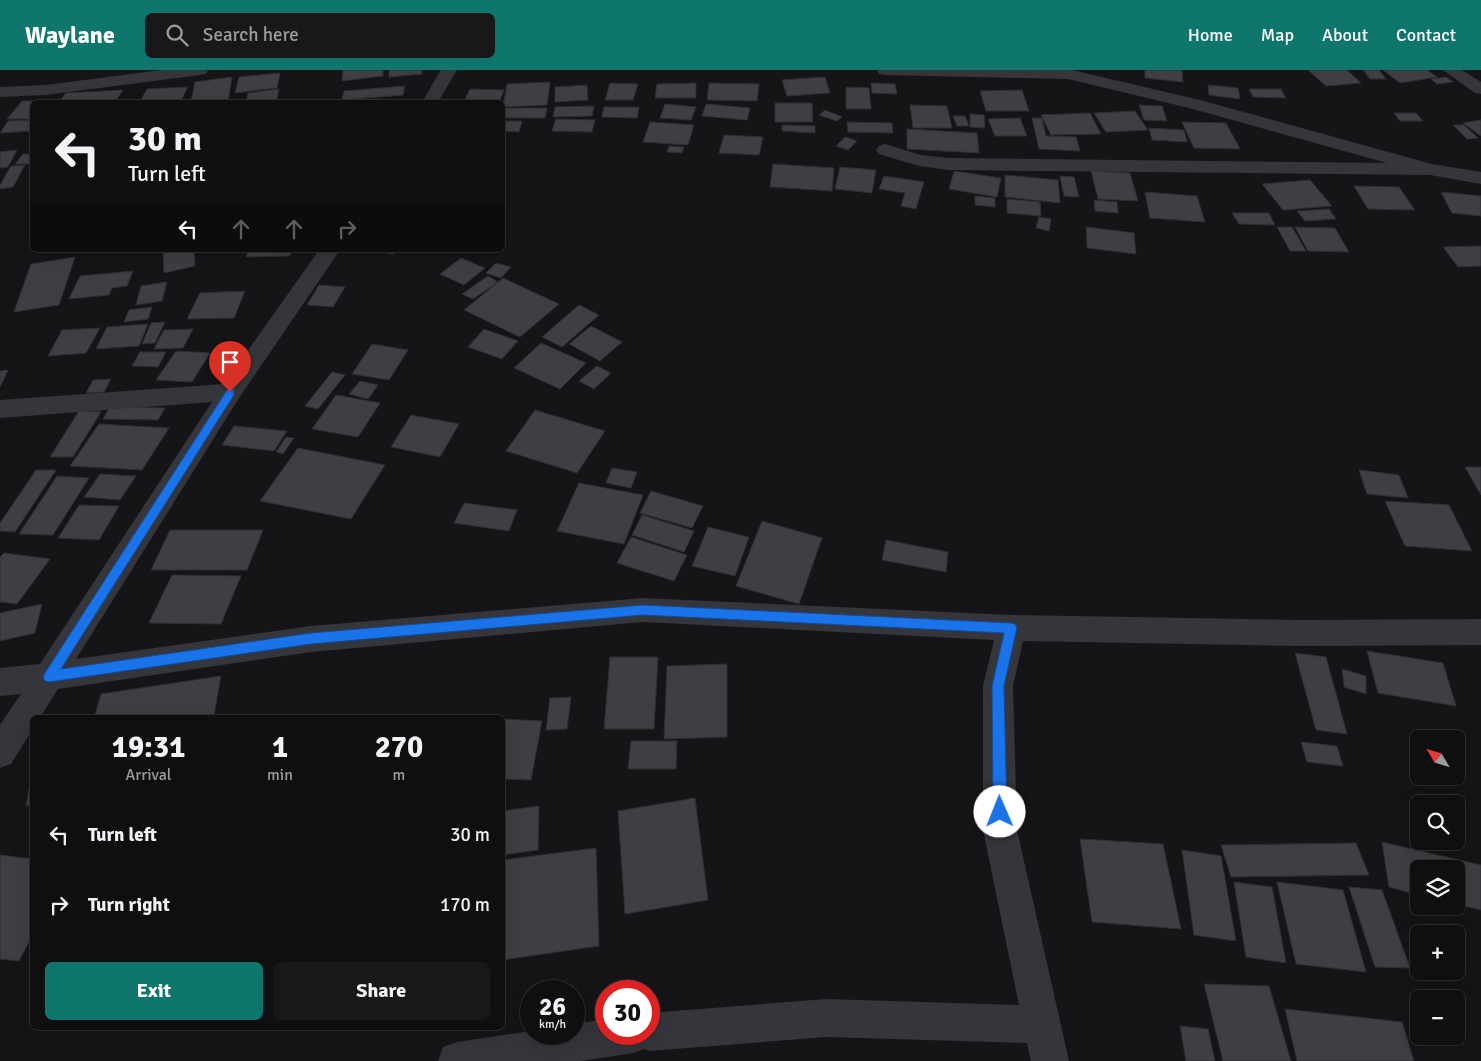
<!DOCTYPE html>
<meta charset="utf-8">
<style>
body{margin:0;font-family:Signika,sans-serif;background:#191819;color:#f1f3f6;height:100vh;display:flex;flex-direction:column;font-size:19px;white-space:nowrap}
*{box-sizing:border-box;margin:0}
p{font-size:16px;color:#9c9c9f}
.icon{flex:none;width:28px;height:28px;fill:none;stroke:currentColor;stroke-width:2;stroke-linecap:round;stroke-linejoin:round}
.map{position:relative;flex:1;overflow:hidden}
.sheet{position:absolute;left:30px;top:645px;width:475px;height:315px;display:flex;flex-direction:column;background:#100f10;border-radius:8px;box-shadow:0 5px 20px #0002,0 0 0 1px #302f30}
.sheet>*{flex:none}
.guide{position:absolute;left:30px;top:30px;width:475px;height:152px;border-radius:8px;box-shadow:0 5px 20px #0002,0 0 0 1px #302f30;background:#100f10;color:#f1f3f6;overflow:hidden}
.needle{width:32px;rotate:308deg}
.tools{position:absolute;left:1410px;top:660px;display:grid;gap:10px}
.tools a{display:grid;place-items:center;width:55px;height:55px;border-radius:8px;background:#100f10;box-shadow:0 5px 20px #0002,0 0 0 1px #302f30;font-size:25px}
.speed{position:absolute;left:520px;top:910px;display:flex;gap:10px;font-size:25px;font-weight:700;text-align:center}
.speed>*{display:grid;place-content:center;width:65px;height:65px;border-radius:50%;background:#100f10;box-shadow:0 5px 20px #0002,0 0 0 1px #302f30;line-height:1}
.speed small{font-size:12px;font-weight:400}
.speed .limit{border:8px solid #d22;background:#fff;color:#111}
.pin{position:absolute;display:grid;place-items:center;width:42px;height:42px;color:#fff;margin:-51px -21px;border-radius:50% 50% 50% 0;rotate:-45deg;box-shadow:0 0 5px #0007}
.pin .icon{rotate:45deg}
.me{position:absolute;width:55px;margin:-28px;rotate:359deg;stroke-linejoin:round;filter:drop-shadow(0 0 4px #0008)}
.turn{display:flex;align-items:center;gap:18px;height:105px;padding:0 15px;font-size:22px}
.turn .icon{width:65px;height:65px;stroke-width:2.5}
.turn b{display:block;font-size:35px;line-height:42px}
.lanes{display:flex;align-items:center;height:48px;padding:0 15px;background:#0003;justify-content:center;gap:25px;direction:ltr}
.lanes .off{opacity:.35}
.eta{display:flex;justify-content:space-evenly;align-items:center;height:85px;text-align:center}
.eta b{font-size:30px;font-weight:700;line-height:35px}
.button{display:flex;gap:10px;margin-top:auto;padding:10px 15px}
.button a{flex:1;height:58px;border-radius:8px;background:#0f766e;color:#fff;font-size:20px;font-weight:700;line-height:58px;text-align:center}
.button a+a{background:#191819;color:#f1f3f6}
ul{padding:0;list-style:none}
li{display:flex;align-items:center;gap:15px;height:70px;padding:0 15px}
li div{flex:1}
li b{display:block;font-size:19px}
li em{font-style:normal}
header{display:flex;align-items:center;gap:30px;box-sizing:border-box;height:70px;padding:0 25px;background:#0f766e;color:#fff}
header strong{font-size:24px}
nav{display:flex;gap:28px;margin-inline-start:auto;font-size:18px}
.search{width:350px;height:45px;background:#191819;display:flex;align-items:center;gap:12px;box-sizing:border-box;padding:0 18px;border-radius:8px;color:#9c9c9f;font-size:19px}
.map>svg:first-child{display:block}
.building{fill:#3e3f44;stroke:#2f2e33}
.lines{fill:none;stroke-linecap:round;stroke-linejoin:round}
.minor{fill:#35363c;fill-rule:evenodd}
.route{fill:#1a73e8;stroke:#114b97}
</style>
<header>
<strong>Waylane</strong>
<div class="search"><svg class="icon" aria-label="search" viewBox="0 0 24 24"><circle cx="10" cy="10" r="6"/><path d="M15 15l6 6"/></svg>Search here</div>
<nav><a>Home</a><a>Map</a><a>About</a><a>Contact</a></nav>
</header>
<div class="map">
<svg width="1481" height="991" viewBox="0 0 1481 991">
<rect width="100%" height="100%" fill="#151416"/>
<g class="building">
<path d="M343,0H383V6L342,11Z"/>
<path d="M389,0H422V4L389,7Z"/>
<path d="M1145,0H1182L1183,12L1145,8Z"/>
<path d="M1308,0H1347L1361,13L1326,16Z"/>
<path d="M1363,0H1379L1386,9H1370Z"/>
<path d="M1383,0H1427L1437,7L1400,13Z"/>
<path d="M280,3L277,18L235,23L239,7Z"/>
<path d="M232,7L228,32H191L195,12Z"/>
<path d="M825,7L830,23L787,26L782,10Z"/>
<path d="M1446,7L1453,12L1437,14L1431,9Z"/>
<path d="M550,12L547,35L503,37L507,14Z"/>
<path d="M610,13L638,14L633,30H605Z"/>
<path d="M696,13V28H655L657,14Z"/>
<path d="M709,13L759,14L757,31L707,30Z"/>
<path d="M871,13L895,14L897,24L872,23Z"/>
<path d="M587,15L588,30L555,32V17Z"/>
<path d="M1208,15L1238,18L1240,29L1209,25Z"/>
<path d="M405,16L403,25L342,30L344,21Z"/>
<path d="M188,17L180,32H140L147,19Z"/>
<path d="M846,17L869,18L871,39H846Z"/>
<path d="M279,19L277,29L246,32L248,23Z"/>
<path d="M470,19L504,20L500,30L465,29Z"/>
<path d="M1249,19H1281L1286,28L1253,27Z"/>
<path d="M123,20L115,32H59L66,23Z"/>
<path d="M1022,20L1029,41H986L980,21Z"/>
<path d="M378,29L377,32H337Z"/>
<path d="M22,31H53L51,32H32V49H7Z"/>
<path d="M775,33H812L813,52H775Z"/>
<path d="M665,34L696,37L691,50L660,48Z"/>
<path d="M706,34L750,38L747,50L702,46Z"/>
<path d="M910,35L947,36L952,58H913Z"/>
<path d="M1139,35L1162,36L1167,51L1144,50Z"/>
<path d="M594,36L592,46L553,47L555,37Z"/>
<path d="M604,37H639L637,48L602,47Z"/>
<path d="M502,38H547L545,48H502Z"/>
<path d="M825,40L842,47L837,51L819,45Z"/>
<path d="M1135,41L1148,60L1106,62L1094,43Z"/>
<path d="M1090,43L1101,64L1051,65L1041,45Z"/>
<path d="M1394,43H1416L1423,51H1400Z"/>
<path d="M970,44L984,45L985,58L970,57Z"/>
<path d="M953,46H965L969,56H957Z"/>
<path d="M1020,48L1027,66H995L988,49Z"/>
<path d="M1032,48H1042L1046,66L1076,67L1080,81L1039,79Z"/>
<path d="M556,49L595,50L592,62L552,61Z"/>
<path d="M32,50V61L0,63L8,51Z"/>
<path d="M1481,50V66L1463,53Z"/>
<path d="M502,51H522L519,62L502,61Z"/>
<path d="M650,52L694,55L688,75L643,72Z"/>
<path d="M847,52L892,53L893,63L848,62Z"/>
<path d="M1182,52L1226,53L1240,79L1194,78Z"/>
<path d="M782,55L815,56V63L782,61Z"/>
<path d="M1453,55H1464L1478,68L1467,69Z"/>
<path d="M1149,58L1184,60L1187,72L1152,70Z"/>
<path d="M907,59L977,63L979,83L907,79Z"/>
<path d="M724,65L763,67L759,85L719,83Z"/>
<path d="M845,67L857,71L848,80L836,76Z"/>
<path d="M669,76L684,77L682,83L667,82Z"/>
<path d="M17,80L8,97L0,98V82Z"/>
<path d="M23,84H32V94H15Z"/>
<path d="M773,94L834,98L832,121L770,117Z"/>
<path d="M25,95L13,117L0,119V115L11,96Z"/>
<path d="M840,97L876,100L872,123L835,119Z"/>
<path d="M954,101L1001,108L997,127L949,119Z"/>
<path d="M1091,101L1130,103L1138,131L1098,129Z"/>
<path d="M1005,105L1058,110L1060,133L1005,127Z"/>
<path d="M884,106L924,112L916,139L901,136L905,123L879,119Z"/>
<path d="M1060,106L1074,107L1079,127L1064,126Z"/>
<path d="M1310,110L1332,136L1283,140L1262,114Z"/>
<path d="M1354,116L1399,117L1415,140L1368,139Z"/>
<path d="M1145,122L1197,126L1205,152L1150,148Z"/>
<path d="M1441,122L1481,126V146L1452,143Z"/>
<path d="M975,126L995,128V137L975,135Z"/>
<path d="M1007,129L1040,132L1041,146L1007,143Z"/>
<path d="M1094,130L1117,132L1118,143L1095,141Z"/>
<path d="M1329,139L1336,149L1305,151L1297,141Z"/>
<path d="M1232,143H1269L1275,155L1239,154Z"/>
<path d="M1039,147L1051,149L1049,161L1036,158Z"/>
<path d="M1086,157L1134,163L1136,184L1087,178Z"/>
<path d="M1277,157H1292L1306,181H1290Z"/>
<path d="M1295,157L1335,158L1349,182L1308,181Z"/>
<path d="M1481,176V196L1458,197L1443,177Z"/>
<path d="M163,180H194L195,196L164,203Z"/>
<path d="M249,180H292L290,186L246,187Z"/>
<path d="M368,180H396L393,184Z"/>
<path d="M75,187L59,235L14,242L31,194Z"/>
<path d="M461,188L485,198L464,215L440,204Z"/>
<path d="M496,193L511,197L501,208L486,203Z"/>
<path d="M133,201L127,216L112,218L109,225L69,229L80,206Z"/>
<path d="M488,206L498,212L473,229L462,224Z"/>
<path d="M503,208L559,234L520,267L464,240Z"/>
<path d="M167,212L162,231L136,235L141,216Z"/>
<path d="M319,215L345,217L333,237L307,235Z"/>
<path d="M245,221L234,248L187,249L200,223Z"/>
<path d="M579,235L599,245L562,277L542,267Z"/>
<path d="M152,237L148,249L124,252L129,240Z"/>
<path d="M165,252L155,273L142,274L151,253Z"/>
<path d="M148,254L139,276L96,279L107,257Z"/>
<path d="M591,256L622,272L600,291L569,274Z"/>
<path d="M100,258L86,283L48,286L62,260Z"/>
<path d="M193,259L183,278L154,279L164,260Z"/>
<path d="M484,259L518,271L502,289L468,277Z"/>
<path d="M541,273L586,293L560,319L514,298Z"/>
<path d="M372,274L408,280L389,310L352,304Z"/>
<path d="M176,281L210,283L192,312L156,310Z"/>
<path d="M140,282H166L158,297L132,296Z"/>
<path d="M597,296L611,303L594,319L579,311Z"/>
<path d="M8,300L0,317V301Z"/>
<path d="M332,302L345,305L318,339L305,336Z"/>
<path d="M111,309L104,322L86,323L93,310Z"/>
<path d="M360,311L378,315L368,329L349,324Z"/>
<path d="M336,325L380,333L358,367L312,359Z"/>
<path d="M110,337L165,338L158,350L103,349Z"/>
<path d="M535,340L605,361L577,403L506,381Z"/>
<path d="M79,341L101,342L73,387H50Z"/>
<path d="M411,345L459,354L440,387L391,377Z"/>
<path d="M99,354L169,358L142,400L70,396Z"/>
<path d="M234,356L287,361L274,381L222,375Z"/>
<path d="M286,367L294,368L283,384L276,382Z"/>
<path d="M298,378L385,395L351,449L260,431Z"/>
<path d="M1465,397H1481V425Z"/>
<path d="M612,398L637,402L631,418L606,413Z"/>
<path d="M36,400H56L15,462L0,461V453Z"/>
<path d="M1359,400L1399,405L1408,428L1367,424Z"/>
<path d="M100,404L136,406L120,430L84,427Z"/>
<path d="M57,406L89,408L53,465L19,464Z"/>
<path d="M579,413L643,425L624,474L557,461Z"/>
<path d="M651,421L703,436L692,458L640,443Z"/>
<path d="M1385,431L1449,435L1472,481L1405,476Z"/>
<path d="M464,433L517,440L509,461L454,453Z"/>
<path d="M79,435L119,436L99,470L58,468Z"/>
<path d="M642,445L694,461L684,482L632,465Z"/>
<path d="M762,451L822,468L799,534L736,516Z"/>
<path d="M708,457L749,467L735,506L692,496Z"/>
<path d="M170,460H263L247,500H151Z"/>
<path d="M631,467L687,485L674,511L617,493Z"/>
<path d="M886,470L948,482L946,502L882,490Z"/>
<path d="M4,483L50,489L17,534L0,532V487Z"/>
<path d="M172,505L241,506L221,554L149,553Z"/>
<path d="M42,534L35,563L0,571V543Z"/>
<path d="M1367,581L1443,593L1456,636L1378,623Z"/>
<path d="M1295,583L1326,587L1347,664L1316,660Z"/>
<path d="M610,587H658L654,659H604Z"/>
<path d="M727,594V667L664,669L667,596Z"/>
<path d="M1342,599L1366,606V624L1344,617Z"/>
<path d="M221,606L214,645L200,648H94L101,624Z"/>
<path d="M571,627L567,659L546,660L550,628Z"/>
<path d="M502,649L542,651L531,710L502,709Z"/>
<path d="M631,671H677L676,699H628Z"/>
<path d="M1301,672L1337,676L1343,696L1307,692Z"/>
<path d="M32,702V734L26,736Z"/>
<path d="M695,728L708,830L625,844L618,741Z"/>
<path d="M539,736L538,780L502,785V741Z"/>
<path d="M1080,769L1163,774L1181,859L1092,852Z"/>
<path d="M1382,772L1481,795V840L1456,834V799H1419V825L1389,817Z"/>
<path d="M1356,773L1369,805L1231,807L1221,775Z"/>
<path d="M596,778L599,876L502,890V790Z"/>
<path d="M1182,780L1221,786L1236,871L1194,865Z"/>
<path d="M0,785L32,789V866L19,891L0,889Z"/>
<path d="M1234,812L1272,817L1286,893L1246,887Z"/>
<path d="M1277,812L1343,820L1366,902L1296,894Z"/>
<path d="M1349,817L1382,820L1410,898L1375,897Z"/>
<path d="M1204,914L1269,916L1291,991H1223Z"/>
<path d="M1285,939L1402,952L1414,991H1297Z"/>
<path d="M1180,956L1208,959L1215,991H1186Z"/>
</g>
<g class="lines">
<g class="minor">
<path d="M161,0H208L206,4L200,5L46,25L0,27V17L46,15Z"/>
<path d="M441,0H457L438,32H422Z"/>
<path d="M877,0H1072L1200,30L1432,94L1481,102V114L1430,105L949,100L919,96L879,84L876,80L879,76L885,74L921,85L949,88L1387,93L1189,38L1068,9L885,5L879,4Z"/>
<path d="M1443,0H1462L1481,12V24L1475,23Z"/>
<path d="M319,180H340L239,328L76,589L311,556L643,528L1011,545L1304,550L1481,549V575L1304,576L1023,571L1013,616L1017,760L1069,991H1031L1027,973L826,967L649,981L644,979L634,983L581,991H438L443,977L457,972L531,961V964H574V954L606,949V964H649V943L826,929L1019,935L983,760V616L994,570L643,552L311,582L58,619L40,648H32V660L11,694L0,698V655L21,624L0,626V598L40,594L212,332L0,348V330L224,314Z"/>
</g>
</g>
<path class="route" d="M230,319L234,320V325L61,599L311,563L643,535L1011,553L1015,554L1017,558L1004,616L1007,742L1005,747L1000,749L995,747L993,742L992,616L1004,563L643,545L311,574L49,612L45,611L43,607L45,603L227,320Z"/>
</svg>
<div class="tools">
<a><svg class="needle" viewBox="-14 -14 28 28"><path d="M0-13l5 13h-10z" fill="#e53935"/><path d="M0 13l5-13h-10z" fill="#9c9c9f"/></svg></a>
<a><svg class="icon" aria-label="search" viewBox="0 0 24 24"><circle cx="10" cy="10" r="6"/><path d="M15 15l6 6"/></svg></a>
<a><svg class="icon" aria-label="layers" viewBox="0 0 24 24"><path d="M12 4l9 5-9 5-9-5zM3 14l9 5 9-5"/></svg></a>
<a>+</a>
<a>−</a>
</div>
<div class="speed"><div>26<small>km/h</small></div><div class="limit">30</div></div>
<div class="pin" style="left:230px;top:322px;background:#d93025"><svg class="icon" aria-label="arrive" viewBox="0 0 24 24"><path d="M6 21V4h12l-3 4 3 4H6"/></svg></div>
<svg class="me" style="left:1000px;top:742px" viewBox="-20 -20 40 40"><circle r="19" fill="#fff"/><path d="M0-13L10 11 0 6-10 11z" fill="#1a73e8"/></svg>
<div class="guide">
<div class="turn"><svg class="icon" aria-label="left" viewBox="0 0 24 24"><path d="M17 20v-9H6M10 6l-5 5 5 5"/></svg><div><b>30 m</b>Turn left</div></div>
<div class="lanes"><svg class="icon" aria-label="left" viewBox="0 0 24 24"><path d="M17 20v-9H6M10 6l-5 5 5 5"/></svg><svg class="icon off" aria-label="ahead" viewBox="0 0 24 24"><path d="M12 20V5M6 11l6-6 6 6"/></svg><svg class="icon off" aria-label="ahead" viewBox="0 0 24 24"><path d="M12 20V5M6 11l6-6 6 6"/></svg><svg class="icon off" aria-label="right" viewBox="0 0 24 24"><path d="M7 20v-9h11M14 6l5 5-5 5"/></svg></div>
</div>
<section class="sheet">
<div class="eta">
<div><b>19:31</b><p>Arrival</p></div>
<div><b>1</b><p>min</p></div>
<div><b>270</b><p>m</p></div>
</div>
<ul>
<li><svg class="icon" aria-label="left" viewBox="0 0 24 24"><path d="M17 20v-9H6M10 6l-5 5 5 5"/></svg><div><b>Turn left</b></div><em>30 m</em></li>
<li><svg class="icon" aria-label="right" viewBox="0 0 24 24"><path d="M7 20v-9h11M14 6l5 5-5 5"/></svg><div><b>Turn right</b></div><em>170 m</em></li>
</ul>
<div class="button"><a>Exit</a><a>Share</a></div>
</section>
</div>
